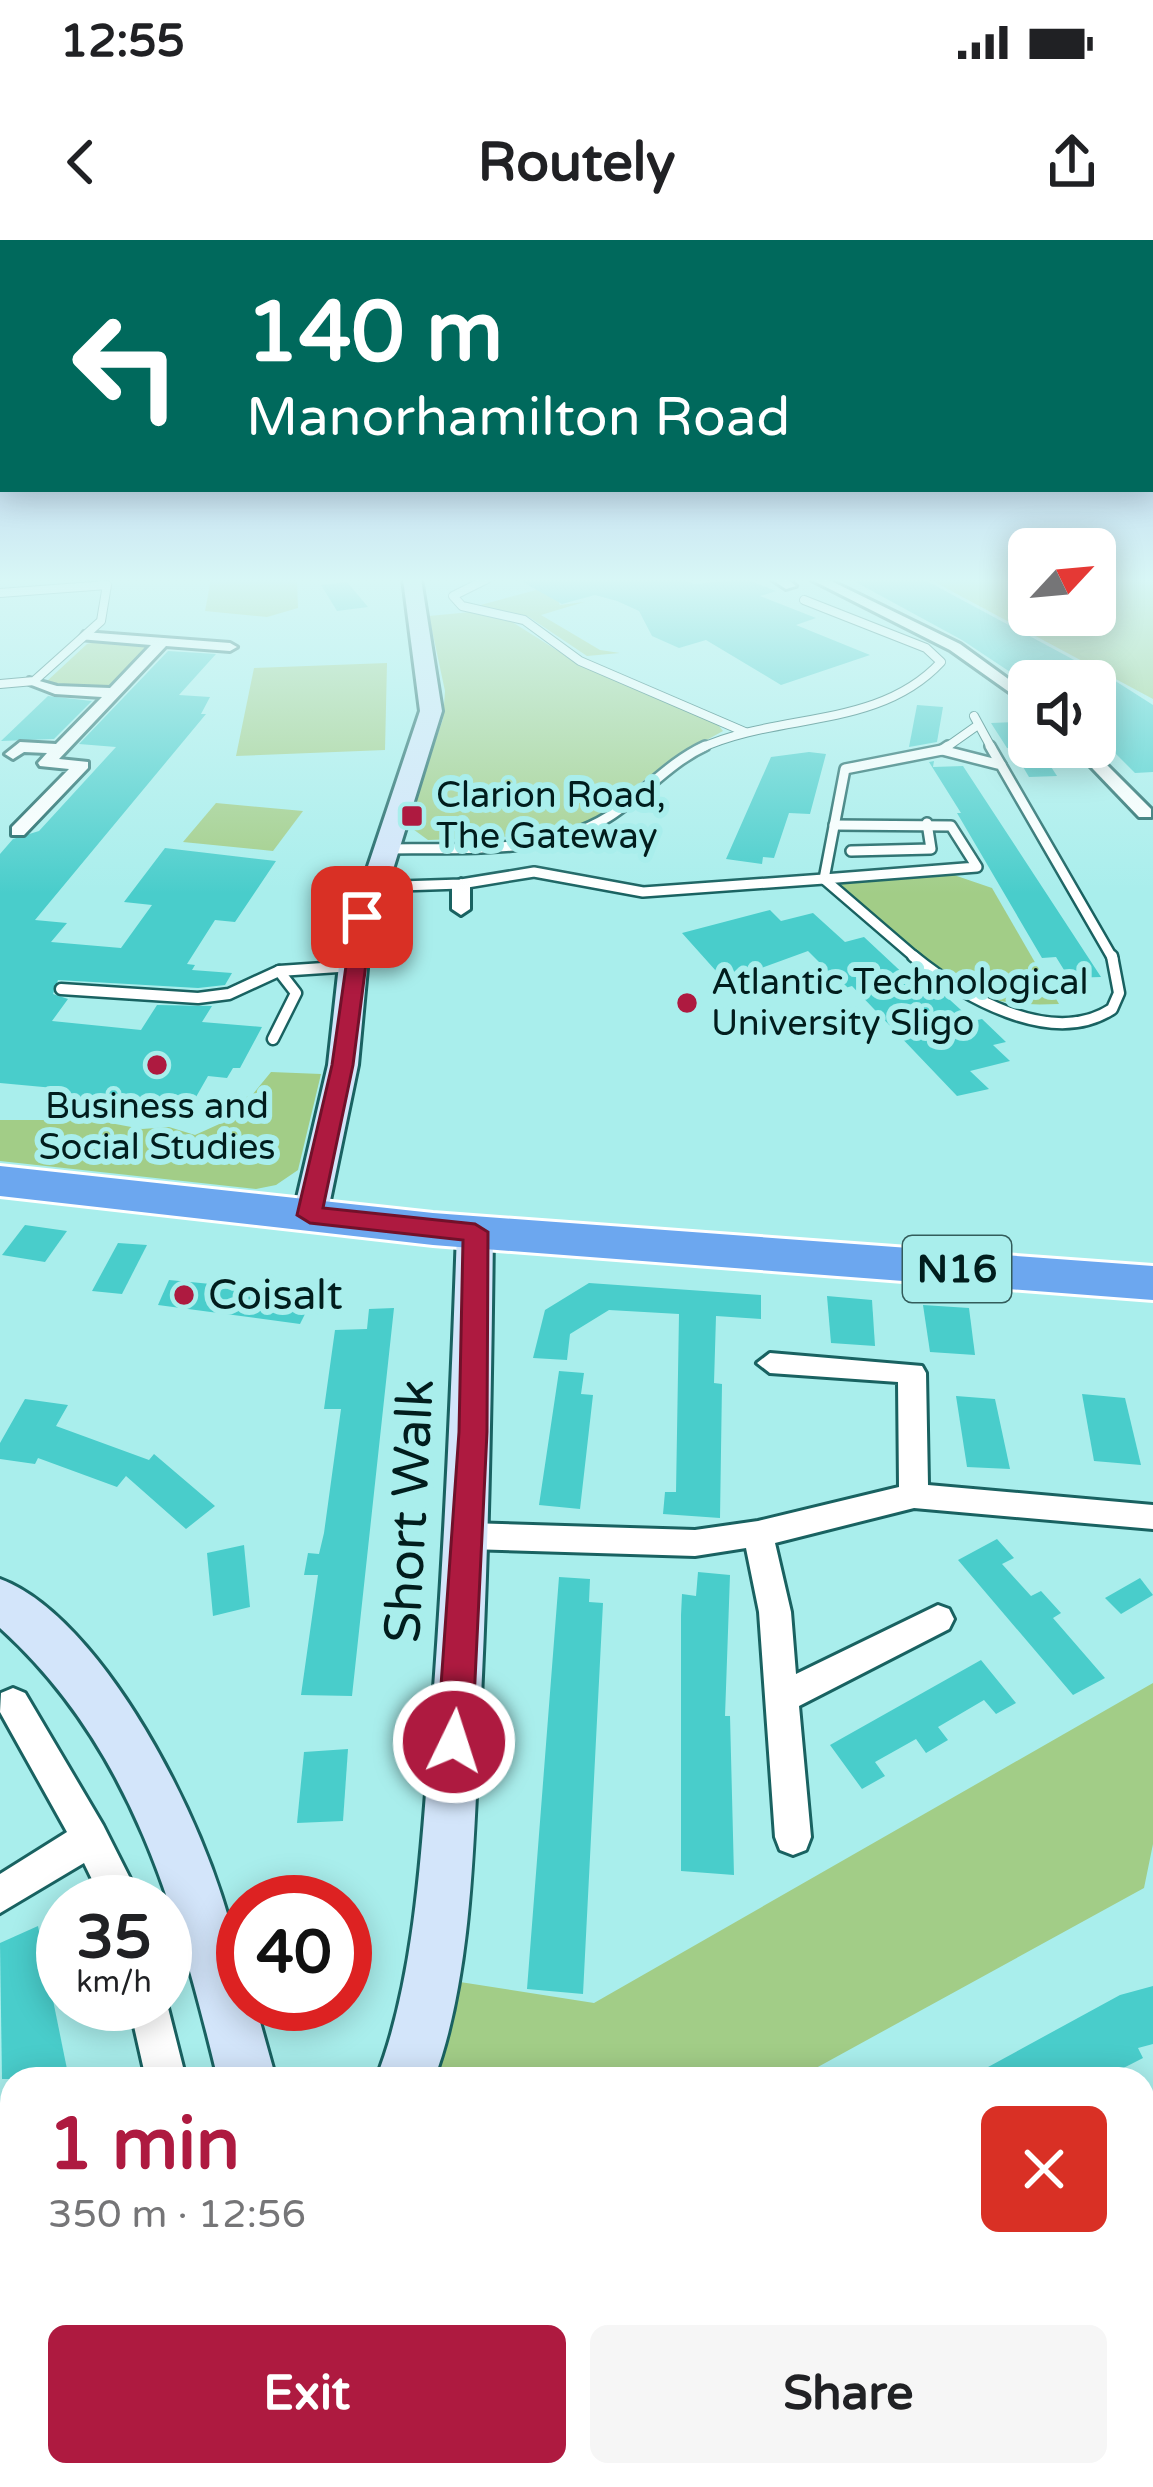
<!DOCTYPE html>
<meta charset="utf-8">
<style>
body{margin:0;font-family:"Varela Round",sans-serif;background:#f6f6f6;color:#202124;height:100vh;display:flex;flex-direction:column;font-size:45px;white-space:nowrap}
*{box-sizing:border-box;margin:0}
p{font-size:39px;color:#757577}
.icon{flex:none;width:66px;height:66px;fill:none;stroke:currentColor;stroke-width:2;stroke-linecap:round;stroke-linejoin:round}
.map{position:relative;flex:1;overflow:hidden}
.drawer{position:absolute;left:0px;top:1827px;width:1155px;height:420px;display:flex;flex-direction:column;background:#fff;border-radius:36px 36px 0 0;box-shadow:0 6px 30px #0003}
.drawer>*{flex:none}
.banner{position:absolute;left:0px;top:0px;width:1155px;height:252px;box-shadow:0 6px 30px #0003;background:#00695c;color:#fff;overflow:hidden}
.needle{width:78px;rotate:64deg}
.tools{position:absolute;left:1008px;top:288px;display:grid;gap:24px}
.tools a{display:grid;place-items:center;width:108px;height:108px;border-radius:18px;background:#fff;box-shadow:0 6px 30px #0003;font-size:60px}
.speed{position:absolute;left:36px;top:1635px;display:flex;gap:24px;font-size:60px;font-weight:700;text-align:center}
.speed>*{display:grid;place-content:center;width:156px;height:156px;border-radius:50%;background:#fff;box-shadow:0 6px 30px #0003;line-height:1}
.speed small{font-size:30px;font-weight:400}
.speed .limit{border:18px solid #d22;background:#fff;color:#111}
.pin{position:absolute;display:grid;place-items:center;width:102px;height:102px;color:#fff;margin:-51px;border-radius:24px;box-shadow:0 6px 18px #0006}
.me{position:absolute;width:132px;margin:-66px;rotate:4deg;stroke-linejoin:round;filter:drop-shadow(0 0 9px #0008)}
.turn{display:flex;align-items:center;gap:42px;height:252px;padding:0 48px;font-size:54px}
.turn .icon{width:156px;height:156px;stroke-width:2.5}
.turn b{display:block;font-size:84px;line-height:102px}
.round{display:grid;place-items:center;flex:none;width:126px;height:126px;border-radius:18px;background:#f6f6f6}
.headline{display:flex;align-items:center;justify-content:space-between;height:204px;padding:0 48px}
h1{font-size:72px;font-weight:800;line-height:90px;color:#ae1a40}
.primary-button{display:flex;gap:24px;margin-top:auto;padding:24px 48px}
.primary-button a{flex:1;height:138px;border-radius:18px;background:#ae1a40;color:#fff;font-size:48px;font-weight:800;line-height:138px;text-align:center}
.primary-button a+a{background:#f6f6f6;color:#202124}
.status{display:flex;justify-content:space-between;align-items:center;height:84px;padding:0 60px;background:#fff;direction:ltr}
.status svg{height:33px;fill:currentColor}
header{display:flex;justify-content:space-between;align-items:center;height:156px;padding:0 48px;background:#fff;font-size:54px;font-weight:800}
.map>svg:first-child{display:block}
.green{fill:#a2cd87}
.building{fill:#49cdcb}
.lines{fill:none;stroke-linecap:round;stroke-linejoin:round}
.lane-far2-casing{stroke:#196261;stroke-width:10}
.lane-far1-casing{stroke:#196261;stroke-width:14}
.lane-casing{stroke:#196261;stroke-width:15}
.street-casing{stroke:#196261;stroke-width:6}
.secondary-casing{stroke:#196261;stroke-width:6}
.highway-casing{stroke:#fff;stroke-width:6}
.lane-far2{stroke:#fff;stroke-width:8}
.lane-far1{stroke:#fff;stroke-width:9}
.lane{stroke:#fff;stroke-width:10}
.street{fill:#fff;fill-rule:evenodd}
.secondary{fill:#d3e5fa;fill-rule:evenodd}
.highway{fill:#6ca7ef;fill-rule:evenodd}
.route{fill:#ae1a40;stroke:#71112a;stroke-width:3}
.poi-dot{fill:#ae1a40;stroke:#a9eeec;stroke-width:4.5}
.labels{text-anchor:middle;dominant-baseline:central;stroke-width:12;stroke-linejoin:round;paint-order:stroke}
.far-poi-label{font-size:36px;fill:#011d1d;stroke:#a9eeec;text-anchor:start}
.shield{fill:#a9eeec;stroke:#335c5b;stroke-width:3}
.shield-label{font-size:39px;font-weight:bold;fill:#011d1d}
.poi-label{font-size:42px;fill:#011d1d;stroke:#a9eeec;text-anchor:start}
.near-street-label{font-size:51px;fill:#011d1d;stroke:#a9eeec}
</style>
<div class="status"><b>12:55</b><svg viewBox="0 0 49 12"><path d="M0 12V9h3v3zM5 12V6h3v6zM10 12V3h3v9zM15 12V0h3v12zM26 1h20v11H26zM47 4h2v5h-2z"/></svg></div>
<header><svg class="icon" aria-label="back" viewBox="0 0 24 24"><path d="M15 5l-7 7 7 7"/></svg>Routely<svg class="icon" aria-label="share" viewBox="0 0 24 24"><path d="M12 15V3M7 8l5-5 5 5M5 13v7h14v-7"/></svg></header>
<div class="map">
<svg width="1153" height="2247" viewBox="0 0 1153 2247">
<rect width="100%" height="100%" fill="#a9eeec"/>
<g class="green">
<path d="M211,339H297L298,368L267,377L205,371Z"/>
<path d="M929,339H1029V375H1095V339H1153V459Z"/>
<path d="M551,346L560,365L584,362L541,375L600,410L620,413L587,416L529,377L477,366Z"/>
<path d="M471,372L509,380L582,426L716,482L723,491L667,522L594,580C541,599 484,598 428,600L406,584L443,479L445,451L429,376Z"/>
<path d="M104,400L150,405L105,449L46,442L87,404Z"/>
<path d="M387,423L385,510L236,516L254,428Z"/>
<path d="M216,563L303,571L273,611L183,602Z"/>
<path d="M948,633L992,648L1059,764C1033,765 1008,765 983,756C941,738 869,679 840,643Z"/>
<path d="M271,832L321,834L298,930L276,945L256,949L0,921V880H94L142,889L169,887L195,895L226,881L231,864L253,854Z"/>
<path d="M1153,1443V1604L1144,1648L796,1839H438L460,1742L594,1763Z"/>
</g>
<g class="building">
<path d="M517,339H682L694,344L746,339L776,351L760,356L816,378L796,385L870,415L781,445L706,400L679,408L652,396L639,371L617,361L595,355L562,364Z"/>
<path d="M850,339H923L1089,428L1025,442L962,400Z"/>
<path d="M347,342L368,367L337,371L321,345Z"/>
<path d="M168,411L216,414L179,455L210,457L201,474H206L35,680L67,683L51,702L121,708L152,665L124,662L165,608L276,621L235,682L215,680L187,724L195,725L192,730L232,733L225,745L198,748L58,740L53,754L68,759L52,781L141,790L157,765L212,766L202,782L262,787L240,828H233L227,838L208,836L188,871L47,857L54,848L0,843V614L13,599L39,591L116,507L79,504Z"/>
<path d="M1095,428L1153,465V532L1135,533L1095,493Z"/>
<path d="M48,456L92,461L54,499L1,501Z"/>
<path d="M917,465L943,467L937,502L909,507Z"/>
<path d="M1016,482L1029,507L1034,508H1007L991,483Z"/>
<path d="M1013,510H1040L1057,536L1029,537Z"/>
<path d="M809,512L826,514L810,574L789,573L774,618L763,617L762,624L726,619L771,517Z"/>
<path d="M934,521L933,527L963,526L1101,737L1069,738L1056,717L1042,718L957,573H961L929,522Z"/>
<path d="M770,670L781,681L813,673L845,702L864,697L924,753L938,749L973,781L982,779L1006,802L993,805L1010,821L970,831L989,849L957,856L852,746L845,748L808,711L725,741L682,693Z"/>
<path d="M25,985L67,991L45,1022L2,1015Z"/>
<path d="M118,1003L147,1005L122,1054L92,1051Z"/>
<path d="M169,1040L211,1044L311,1062L300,1084L158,1065Z"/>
<path d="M589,1043L761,1055V1079L716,1076L714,1143L722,1144L720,1278L663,1274L665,1252H676L679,1074L609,1070L570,1094L567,1120L533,1118L545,1070Z"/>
<path d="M827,1056L872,1060L875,1106L831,1103Z"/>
<path d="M923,1065L969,1068L975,1115L930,1112Z"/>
<path d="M394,1068L352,1456L301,1455L318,1335H304L308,1313L319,1314L324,1293L341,1169H324L335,1090L367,1089L369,1069Z"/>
<path d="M559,1131L584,1133L581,1154L593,1155L580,1269L539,1265Z"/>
<path d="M1082,1154L1125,1158L1141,1225L1094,1221Z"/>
<path d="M956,1156L995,1159L1010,1229L967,1227Z"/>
<path d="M25,1159L68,1165L56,1186L149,1220L154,1214L215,1266L186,1289L126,1236L117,1247L38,1218L35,1224L0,1219V1203Z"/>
<path d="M997,1299L1014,1318L1002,1324L1031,1356L1041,1351L1061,1373L1053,1378L1105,1438L1073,1455L958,1320Z"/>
<path d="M244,1305L250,1367L213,1376L207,1313Z"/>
<path d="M698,1332L730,1335L725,1476H730L734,1635L681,1631V1375L682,1354L696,1356Z"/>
<path d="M559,1337L590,1339L589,1362L603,1363L583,1754L527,1749Z"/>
<path d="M1140,1338L1153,1355L1121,1374L1105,1358Z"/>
<path d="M981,1420L1016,1463L996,1474L984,1460L938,1487L948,1500L926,1513L916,1499L875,1522L885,1536L862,1549L830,1505Z"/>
<path d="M348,1509L343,1581L297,1583L304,1512Z"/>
<path d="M38,1686L69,1839H2L0,1703Z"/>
<path d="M1153,1746V1804L1138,1808L1143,1818L1102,1839H966L1120,1755Z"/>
</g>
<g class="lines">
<defs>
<g id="lane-far2">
<path d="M487,339L453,356L462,366L524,380L580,421L745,492"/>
<path d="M0,353L107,345L101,381L34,441L0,444"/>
<path d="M974,476L992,509"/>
<path d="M699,509C777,472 878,490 941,422L926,408L804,360"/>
<path d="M944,509L978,485"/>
</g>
<g id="lane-far1">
<path d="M990,506L1001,525"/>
<path d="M942,510L948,506"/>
<path d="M381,609C454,607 544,617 608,577C643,555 668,523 705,506"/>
<path d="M851,611L931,609L927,583"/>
<path d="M824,639L917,719"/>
<path d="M824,639L845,529L942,510L1001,525L1113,719"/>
<path d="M824,639L977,627L951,586L834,585"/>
<path d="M370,647L461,644L534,632L643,652L824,639"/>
</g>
<g id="lane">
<path d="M913,716C961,755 1051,809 1112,769L1119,753L1112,716"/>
<path d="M61,749L198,758L229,754L279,731L353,726"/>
<path d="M273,799L296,753L279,731"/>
</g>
<g id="street">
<path d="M771,339H787L796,346L786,349Z"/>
<path d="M810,339H827L960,404L1029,454V466L950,410Z"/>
<path d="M84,392L230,403L237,407L230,411L166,406L59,519L88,522V528L24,595H12V587L69,529L40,526L38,523L47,513L24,512L13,519L5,514L20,502L56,504L102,457L55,454L29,444V438L57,446L110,448L151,405L79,399Z"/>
<path d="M1072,507H1089L1151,569V577H1139Z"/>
<path d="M461,639L470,644V669L461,675L452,669V644Z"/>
<path d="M770,1113L922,1126L926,1133L928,1245L1153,1265V1289L914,1268L775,1303L791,1372L796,1434L938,1365L949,1369L954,1379L949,1389L799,1466L811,1597L806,1610L793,1615L780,1610L775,1597L759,1372L746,1308L695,1316L468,1309L457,1305L453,1296L457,1287L468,1283L695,1290L758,1281L899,1247L898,1142L770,1133L757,1123Z"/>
<path d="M13,1448L25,1453L103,1585L142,1662H103L84,1623L0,1673V1634L67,1592L0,1472L1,1453Z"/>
<path d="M165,1758L167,1764L186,1839H146L129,1764H165Z"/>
<path d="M1153,1920V1963L1143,1967V1924Z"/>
<path d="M699,2235H891L886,2247H694Z"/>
<path d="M906,2235H957L962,2247H911Z"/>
</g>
<g id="secondary">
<path d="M403,339H421L442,471L369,707L358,825L327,975L310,987L293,975L328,825L341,707L420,471Z"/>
<path d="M475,980L493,992C491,1166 488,1340 478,1514C473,1616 470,1742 434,1839H376C414,1743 421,1617 429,1514C443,1340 451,1166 457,992Z"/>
<path d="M0,1339C115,1381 243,1648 243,1764H255L276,1839H218C177,1671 132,1507 0,1388Z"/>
<path d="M308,2235H378L381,2247H311Z"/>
</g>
<path id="highway" d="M0,926L433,973L1153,1026V1060L433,1005L0,956Z"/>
</defs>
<use href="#lane-far2" class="lane-far2-casing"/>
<use href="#lane-far1" class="lane-far1-casing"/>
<use href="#lane" class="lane-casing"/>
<use href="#street" class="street-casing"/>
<use href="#secondary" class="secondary-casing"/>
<use href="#highway" class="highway-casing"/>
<use href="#lane-far2" class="lane-far2"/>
<use href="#lane-far1" class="lane-far1"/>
<use href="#lane" class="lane"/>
<use href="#street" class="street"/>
<use href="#secondary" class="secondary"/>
<use href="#highway" class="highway"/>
</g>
<linearGradient id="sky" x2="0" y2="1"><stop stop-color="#9aa8e4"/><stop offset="0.52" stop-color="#d8f7f6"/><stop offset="1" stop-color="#d8f7f6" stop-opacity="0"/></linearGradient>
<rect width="1153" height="654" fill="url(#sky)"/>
<path class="route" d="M362,671L372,677L353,825L323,968L475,984L488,992L487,1192L472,1502L467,1513L454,1518L442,1513L437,1502L459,1192L463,1000L310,983L297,975L332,825L353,677Z"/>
<g class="poi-dot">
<rect x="400" y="564" width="24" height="24" rx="6"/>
<circle cx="687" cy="763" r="12"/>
<circle cx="157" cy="825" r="12"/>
<circle cx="184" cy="1055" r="12"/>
</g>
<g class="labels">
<g class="far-poi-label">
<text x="436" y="555">Clarion Road,<tspan x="436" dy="41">The Gateway</tspan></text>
<text x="711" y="742">Atlantic Technological<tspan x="711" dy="41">University Sligo</tspan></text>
<text x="157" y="866" text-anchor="middle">Business and<tspan x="157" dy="41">Social Studies</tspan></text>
</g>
<rect class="shield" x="903" y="996" width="108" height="66" rx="9"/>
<g class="shield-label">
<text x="957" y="1029">N16</text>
</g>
<g class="poi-label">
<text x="208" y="1055">Coisalt</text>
</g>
<g class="near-street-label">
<text transform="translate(410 1271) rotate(-87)">Short Walk</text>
</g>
</g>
</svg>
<div class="tools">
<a><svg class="needle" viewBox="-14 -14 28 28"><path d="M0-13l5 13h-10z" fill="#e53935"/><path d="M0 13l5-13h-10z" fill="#757577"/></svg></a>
<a><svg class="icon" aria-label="sound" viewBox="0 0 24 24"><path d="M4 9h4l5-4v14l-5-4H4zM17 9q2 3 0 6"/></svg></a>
</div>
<div class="speed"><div>35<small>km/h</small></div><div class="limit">40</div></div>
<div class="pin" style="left:362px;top:677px;background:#d93025"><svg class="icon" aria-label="arrive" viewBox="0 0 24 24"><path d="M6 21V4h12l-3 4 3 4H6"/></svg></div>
<svg class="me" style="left:454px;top:1502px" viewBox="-20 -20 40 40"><circle r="17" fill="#ae1a40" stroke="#fff" stroke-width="3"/><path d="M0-11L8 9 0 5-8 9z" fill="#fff"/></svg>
<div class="banner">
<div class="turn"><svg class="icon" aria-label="left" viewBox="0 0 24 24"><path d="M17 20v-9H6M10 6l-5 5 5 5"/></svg><div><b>140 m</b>Manorhamilton Road</div></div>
</div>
<section class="drawer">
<div class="headline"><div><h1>1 min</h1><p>350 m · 12:56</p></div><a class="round" style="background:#d93025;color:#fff"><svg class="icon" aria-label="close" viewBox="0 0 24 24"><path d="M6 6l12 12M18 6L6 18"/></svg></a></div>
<div class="primary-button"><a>Exit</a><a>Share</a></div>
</section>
</div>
